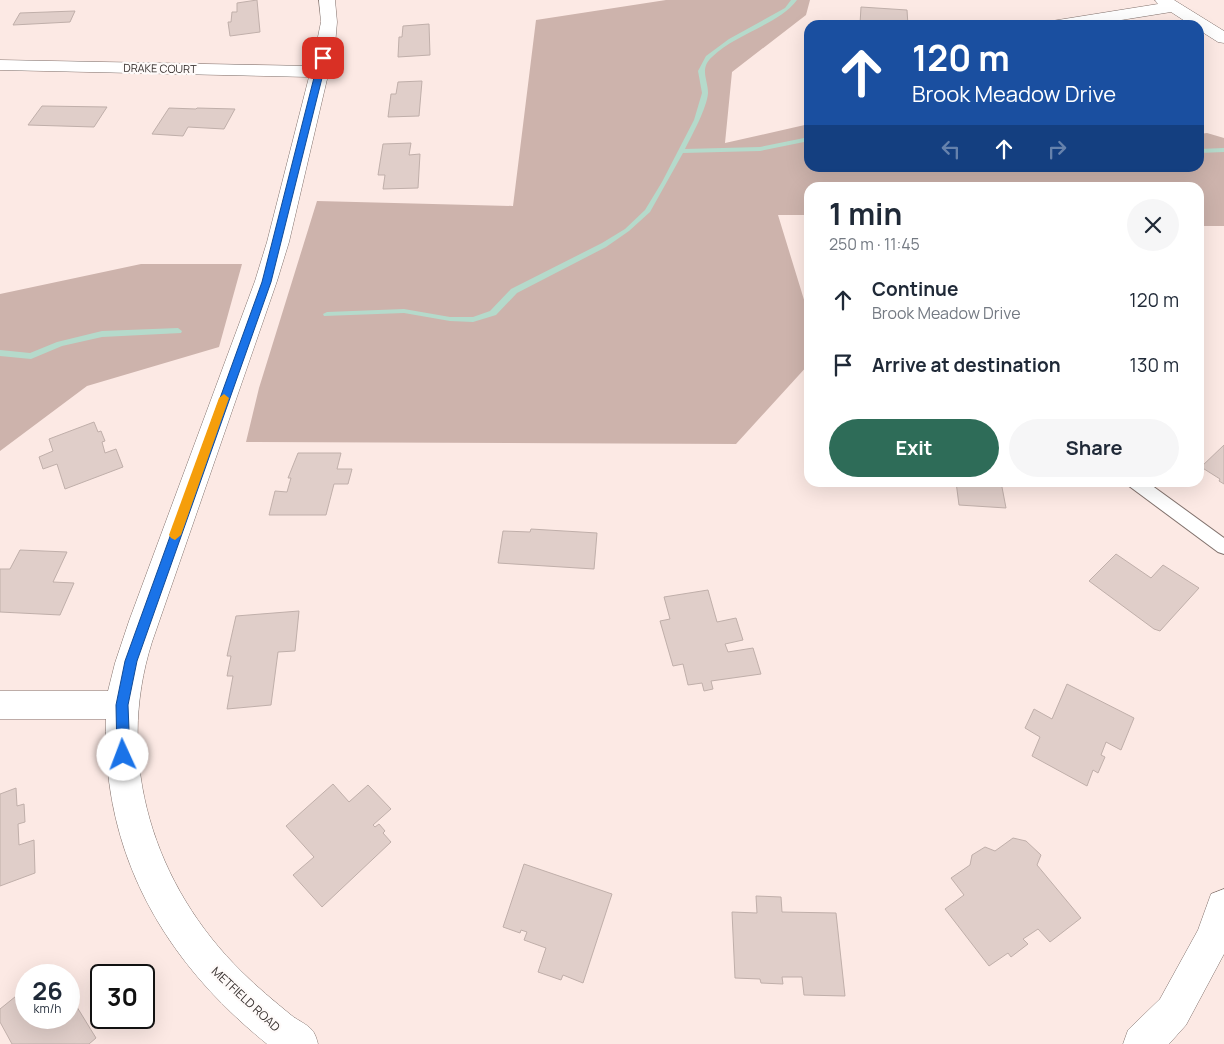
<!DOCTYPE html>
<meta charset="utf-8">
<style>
body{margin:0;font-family:Manrope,sans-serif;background:#f6f6f7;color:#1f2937;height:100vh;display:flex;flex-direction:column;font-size:19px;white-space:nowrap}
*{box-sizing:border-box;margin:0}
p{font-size:16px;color:#747a83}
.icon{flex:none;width:28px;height:28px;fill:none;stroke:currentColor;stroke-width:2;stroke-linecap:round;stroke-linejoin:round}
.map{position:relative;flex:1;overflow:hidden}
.details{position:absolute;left:804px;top:182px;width:400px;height:305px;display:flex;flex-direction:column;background:#fff;border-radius:15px;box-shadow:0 5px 20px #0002}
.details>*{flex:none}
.banner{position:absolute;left:804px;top:20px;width:400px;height:152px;border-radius:15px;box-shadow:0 5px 20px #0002;background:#1a4fa0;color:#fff;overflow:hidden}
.speed{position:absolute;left:15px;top:964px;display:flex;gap:10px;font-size:25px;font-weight:700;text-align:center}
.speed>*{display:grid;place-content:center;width:65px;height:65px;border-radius:50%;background:#fff;box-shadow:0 5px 20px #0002;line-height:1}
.speed small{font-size:12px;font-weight:400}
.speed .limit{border:2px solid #111;border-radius:8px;background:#fff;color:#111}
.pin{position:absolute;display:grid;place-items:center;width:42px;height:42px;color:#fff;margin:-21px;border-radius:10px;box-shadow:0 2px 8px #0006}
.me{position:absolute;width:55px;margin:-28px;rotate:358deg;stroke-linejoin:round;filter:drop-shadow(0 0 4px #0008)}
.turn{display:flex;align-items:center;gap:18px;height:105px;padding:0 25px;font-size:22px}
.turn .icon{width:65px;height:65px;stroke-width:2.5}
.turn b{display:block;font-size:35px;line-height:42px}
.lanes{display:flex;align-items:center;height:48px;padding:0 25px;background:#0003;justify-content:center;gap:25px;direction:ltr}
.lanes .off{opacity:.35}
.round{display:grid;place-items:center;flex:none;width:52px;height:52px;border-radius:26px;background:#f6f6f7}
.headline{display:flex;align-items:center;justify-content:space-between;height:85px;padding:0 25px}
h1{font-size:30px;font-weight:700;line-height:38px}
.cta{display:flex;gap:10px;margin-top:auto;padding:10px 25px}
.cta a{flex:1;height:58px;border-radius:30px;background:#2e6c58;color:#fff;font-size:20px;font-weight:700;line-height:58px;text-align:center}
.cta a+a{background:#f6f6f7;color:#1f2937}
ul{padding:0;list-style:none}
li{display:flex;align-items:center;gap:15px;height:65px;padding:0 25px}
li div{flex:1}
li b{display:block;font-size:19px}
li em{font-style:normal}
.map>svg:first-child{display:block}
.green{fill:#cdb3ac}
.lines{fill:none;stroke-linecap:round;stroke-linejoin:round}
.stream{fill:#b5dacb;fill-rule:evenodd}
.building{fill:#e0cec9;stroke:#c0afaa}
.lane-casing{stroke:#81716c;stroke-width:2}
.street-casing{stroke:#81716c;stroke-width:1}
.lane{fill:#fff;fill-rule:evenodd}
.street{fill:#fff;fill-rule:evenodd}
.route{fill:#1a73e8;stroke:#114b97}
.slow{fill:#f59e0b}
.labels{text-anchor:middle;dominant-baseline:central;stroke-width:4.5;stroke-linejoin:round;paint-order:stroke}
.far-street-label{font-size:11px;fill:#362f2d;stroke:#fefaf9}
.street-label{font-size:12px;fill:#362f2d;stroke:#fefaf9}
</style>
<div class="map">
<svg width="1224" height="1044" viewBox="0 0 1224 1044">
<rect width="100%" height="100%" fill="#fce9e4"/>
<g class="green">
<path d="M666,0H810L806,15L732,72L725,143L809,124V168H1199V134L1207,133L1224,138V226H1199V188H809V215H778L809,316V364L736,444L246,442L259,388L317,201L513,206L536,20Z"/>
<path d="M141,264H242L219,347L87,386L0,451V294Z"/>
</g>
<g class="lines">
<g class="stream">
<path d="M791,0H797C778,25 735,34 712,57C699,69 708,79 708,93C707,108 692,135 685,149L760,147L809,137V141L760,151L683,153L650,212L629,231L606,247L517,293L496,315L473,322L450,321L404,313L324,316L323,314L327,312L404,309L450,317H473L490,311L511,289L602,243L625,229L645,210L662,182L694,120L702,93L698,71L706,56L729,39L785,8Z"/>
<path d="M1224,148V152L1199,153V149Z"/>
<path d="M1023,168H1079L1076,170C1061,171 1035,175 1023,168Z"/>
<path d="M178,328L182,331L181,333L102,337L62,346L31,359L0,356V350L30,353L57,342L102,331Z"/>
</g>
</g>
<g class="building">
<path d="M257,0L260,32L230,36L228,22H231L232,12H237V3Z"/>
<path d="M861,7L907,10L908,25L860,24Z"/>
<path d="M75,11L70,22L13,25L20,13Z"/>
<path d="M429,24L430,55L398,57L399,37H402L403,26Z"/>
<path d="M422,81L419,116L388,117L391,94H396L398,82Z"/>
<path d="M42,106L107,107L94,127L28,125Z"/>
<path d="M169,108L196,109L197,108L235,109L224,129L188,127L183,136L152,134Z"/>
<path d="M411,143L409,155L420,154L418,188L383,189L385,175H378L383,144Z"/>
<path d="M94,422L98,432L101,431L105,441L102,442L105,453L116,449L123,467L65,489L57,464L43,469L39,457L53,451L49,439Z"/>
<path d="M1224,445V484L1219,481L1220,479L1201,467Z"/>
<path d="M298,453H341L337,469H352L348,484H334L326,515H269L275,491L287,492L291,478H288Z"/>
<path d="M956,482H1001L1006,508L959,505Z"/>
<path d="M531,529L597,533L594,569L498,563L503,531L530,532Z"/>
<path d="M20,550L67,552L53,582L74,583L60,615L0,612V569H10Z"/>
<path d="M1116,554L1151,578L1163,565L1199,588L1160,631L1154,629L1089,581Z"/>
<path d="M708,590L717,622L736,618L743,640L725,644L728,652L753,648L761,674L711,681L713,689L704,691L702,683L688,685L683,664L673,666L660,621L670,619L664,597Z"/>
<path d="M299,611L295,651L278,652L271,705L227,709L233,676H227L231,656H227L236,616Z"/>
<path d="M1067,684L1134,718L1121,750L1106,742L1101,755L1105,757L1098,773L1093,770L1087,786L1032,756L1040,737L1025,728L1034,709L1052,719Z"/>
<path d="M333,784L349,802L368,785L391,809L373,825L375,827L379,824L385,831L383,833L391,842L322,907L293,875L314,857L286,826Z"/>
<path d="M16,788L17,806L24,804L25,822L18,824L19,845L34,840L35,873L0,886V794Z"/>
<path d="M1013,838L1026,841L1041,855L1037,865L1081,918L1050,942L1038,929L1023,939L1028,944L1011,957L1008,953L989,966L945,909L964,895L951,878L970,865L972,855L985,847L995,851Z"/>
<path d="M524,864L612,894L583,983L563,975L561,980L538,972L546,948L524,940L527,932L521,930L520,933L503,927Z"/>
<path d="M756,896L781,897L782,912L836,913L845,996L804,995L802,977H782L783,984L761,983L760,979L735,978L732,912L757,913Z"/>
<path d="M26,988V1018H69V994L96,1038L89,1044H12L0,1022V1009Z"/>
</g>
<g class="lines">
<defs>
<path id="lane" d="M1127,482H1147L1224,538V554L1218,552L1129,486Z"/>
<g id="street">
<path d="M319,0H335L337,22L335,45L289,242L277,281L152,642C114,761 154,886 242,972C257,987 274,1001 291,1015C297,1020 307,1024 312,1030C315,1033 317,1040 318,1044H267C164,961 102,854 106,719H0V691H108L115,663L129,621L255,281L267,242L309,77L0,70V60L312,66L321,22Z"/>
<path d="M1155,0H1174L1224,31V43L1218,42L1199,30V25H1191L1171,12L1090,25H1050L1052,21L1058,20L1158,4Z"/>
<path d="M1224,889V954L1186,1025L1169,1044H1123L1128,1030L1160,999L1198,930L1211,894Z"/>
</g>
</defs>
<use href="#lane" class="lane-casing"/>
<use href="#street" class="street-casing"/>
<use href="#lane" class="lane"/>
<use href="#street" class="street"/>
</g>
<path class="route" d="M323,56L327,58L271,282L137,661L128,705L130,755L128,759L123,761L119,759L117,755L116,705L125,661L262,282L319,58Z"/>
<path class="slow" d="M224,394L229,398L181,535L175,540L171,538L169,535L219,398Z"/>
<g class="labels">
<g class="far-street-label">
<text transform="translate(160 68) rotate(1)">DRAKE COURT</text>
</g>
<g class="street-label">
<text transform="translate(246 999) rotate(43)">METFIELD ROAD</text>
</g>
</g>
</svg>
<div class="speed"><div>26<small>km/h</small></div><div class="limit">30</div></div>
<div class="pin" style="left:323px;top:58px;background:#d93025"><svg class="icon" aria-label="arrive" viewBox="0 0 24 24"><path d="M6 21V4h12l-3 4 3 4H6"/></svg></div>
<svg class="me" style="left:123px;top:755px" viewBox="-20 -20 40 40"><circle r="19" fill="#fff"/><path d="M0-13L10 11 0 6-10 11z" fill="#1a73e8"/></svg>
<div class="banner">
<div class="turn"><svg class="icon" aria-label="ahead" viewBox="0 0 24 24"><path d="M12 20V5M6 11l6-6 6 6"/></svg><div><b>120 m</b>Brook Meadow Drive</div></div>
<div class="lanes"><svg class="icon off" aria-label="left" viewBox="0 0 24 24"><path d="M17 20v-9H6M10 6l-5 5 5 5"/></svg><svg class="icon" aria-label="ahead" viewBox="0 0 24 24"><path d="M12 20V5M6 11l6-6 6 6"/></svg><svg class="icon off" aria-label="right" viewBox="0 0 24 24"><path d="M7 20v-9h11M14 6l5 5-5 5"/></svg></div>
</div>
<section class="details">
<div class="headline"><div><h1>1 min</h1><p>250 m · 11:45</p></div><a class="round"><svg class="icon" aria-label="close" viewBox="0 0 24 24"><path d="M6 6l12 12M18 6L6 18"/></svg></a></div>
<ul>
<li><svg class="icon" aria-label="ahead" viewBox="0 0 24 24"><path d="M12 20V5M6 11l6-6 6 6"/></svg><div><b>Continue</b><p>Brook Meadow Drive</p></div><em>120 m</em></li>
<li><svg class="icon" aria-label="arrive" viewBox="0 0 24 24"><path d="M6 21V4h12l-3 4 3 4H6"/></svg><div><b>Arrive at destination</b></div><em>130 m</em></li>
</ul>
<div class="cta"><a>Exit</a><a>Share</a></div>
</section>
</div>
